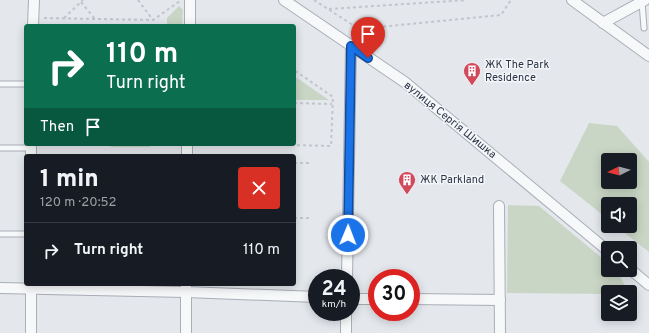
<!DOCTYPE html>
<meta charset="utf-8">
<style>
body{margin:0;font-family:Overpass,sans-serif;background:#242831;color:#f1f3f6;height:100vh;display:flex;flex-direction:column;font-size:15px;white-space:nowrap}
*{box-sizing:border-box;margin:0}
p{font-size:13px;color:#9ea1a6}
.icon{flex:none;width:22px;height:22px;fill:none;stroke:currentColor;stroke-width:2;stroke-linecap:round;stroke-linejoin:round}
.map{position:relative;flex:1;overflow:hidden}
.panel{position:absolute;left:24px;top:154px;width:272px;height:132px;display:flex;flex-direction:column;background:#171b24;border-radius:4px;box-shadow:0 2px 10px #0003}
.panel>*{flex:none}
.top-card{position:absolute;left:24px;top:24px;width:272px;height:122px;border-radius:4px;box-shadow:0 2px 10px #0003;background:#0b6e4f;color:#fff;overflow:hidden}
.needle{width:26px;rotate:264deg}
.fabs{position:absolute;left:601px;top:153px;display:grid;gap:8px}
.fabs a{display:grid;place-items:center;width:36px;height:36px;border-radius:4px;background:#171b24;box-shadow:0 2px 10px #0003;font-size:20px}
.speed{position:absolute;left:308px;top:269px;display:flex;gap:8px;font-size:20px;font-weight:700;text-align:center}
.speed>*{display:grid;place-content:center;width:52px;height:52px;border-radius:50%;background:#171b24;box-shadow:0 2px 10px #0003;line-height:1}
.speed small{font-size:10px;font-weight:400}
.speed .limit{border:6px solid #d22;background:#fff;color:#111}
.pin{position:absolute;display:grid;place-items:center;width:34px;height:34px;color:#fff;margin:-41px -17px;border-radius:50% 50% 50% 0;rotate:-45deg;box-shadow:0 0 4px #0007}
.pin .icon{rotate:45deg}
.me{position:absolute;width:44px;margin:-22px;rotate:1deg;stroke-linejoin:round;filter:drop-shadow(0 0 3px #0008)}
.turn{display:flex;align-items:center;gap:14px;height:84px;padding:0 16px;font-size:18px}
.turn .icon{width:52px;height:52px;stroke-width:2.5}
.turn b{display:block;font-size:28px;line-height:34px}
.then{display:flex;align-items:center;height:38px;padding:0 16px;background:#0003;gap:8px;font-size:15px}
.round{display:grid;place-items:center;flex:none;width:42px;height:42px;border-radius:4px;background:#242831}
.overview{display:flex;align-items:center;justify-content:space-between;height:68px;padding:0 16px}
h1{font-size:24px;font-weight:800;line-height:30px}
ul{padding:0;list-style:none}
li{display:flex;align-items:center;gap:12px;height:56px;padding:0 16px;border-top:1px solid #363941}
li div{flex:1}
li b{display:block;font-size:15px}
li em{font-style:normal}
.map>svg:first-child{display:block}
.green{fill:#c9d6c5;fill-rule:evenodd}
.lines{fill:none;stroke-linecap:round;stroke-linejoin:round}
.service-casing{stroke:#a9aeb7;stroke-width:7}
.minor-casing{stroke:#a9aeb7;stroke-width:12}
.path{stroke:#c2c5cb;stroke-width:2;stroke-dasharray:3 3;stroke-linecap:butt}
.service{stroke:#f7f8fa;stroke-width:5}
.minor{stroke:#f7f8fa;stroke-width:10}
.route-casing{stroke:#114b97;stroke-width:10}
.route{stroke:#1a73e8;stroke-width:7}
.labels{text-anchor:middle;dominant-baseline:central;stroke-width:3;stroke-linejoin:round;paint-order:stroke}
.poi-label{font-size:11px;fill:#2b3445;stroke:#f4f6f9;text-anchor:start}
.street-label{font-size:11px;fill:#2b3445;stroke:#f4f6f9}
</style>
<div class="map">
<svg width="649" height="333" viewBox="0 0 649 333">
<rect width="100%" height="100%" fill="#e4e7ec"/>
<g class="green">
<path d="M179,6L183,10L182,26H167V18Z"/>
<path d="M294,76L329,100H294Z"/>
<path d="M589,123L617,126L649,162V252L616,226H630V204H608V219L560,181ZM608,160H630V182H608Z"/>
<rect x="111" y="144" width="39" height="3"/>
<path d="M508,205L539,206L608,263V270H616L629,292H608V294L507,293Z"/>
</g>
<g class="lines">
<defs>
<g id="service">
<path d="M642,2L644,28"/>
<path d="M0,84H26"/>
<path d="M0,148H31"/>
<path d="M0,234H26"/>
</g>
<g id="minor">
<path d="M284,0L406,83L608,251"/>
<path d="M572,0L649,56"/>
<path d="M603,23L645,0"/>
<path d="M33,26L34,0"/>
<path d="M190,26V0"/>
<path d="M31,156V144"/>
<path d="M187,156V144"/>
<path d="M499,206L500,333"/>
<path d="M630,269L649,285"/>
<path d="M347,278L351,46"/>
<path d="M186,284V333"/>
<path d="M0,288L186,292L317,297"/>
<path d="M351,299H377"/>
<path d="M411,299L500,300"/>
<path d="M31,333V284"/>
<path d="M346,333V312"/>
</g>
</defs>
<use href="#service" class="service-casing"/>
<use href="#minor" class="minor-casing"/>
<g class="path">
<path d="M138,0L153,20L180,1"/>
<path d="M314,0L359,29L501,15L511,0"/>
<path d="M81,2L95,19"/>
<path d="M329,9L467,0"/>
<path d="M44,18L153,20"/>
<path d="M64,18L83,0"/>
<path d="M294,103L332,104"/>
<path d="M249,144L331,146L333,97L294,70"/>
<path d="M294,163H309"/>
<path d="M294,218H310"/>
</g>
<use href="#service" class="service"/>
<use href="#minor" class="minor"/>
</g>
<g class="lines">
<defs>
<path id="route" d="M348,235L351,46L368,58"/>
</defs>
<use href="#route" class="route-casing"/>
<use href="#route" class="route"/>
</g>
<defs>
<symbol id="building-pin" viewBox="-11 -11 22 30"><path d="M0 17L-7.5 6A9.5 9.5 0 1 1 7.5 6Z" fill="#d1495b" stroke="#f4f6f9"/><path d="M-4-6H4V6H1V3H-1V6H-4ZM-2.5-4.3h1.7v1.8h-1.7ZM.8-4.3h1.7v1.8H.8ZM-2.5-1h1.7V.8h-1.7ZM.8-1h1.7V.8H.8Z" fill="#fff"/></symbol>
</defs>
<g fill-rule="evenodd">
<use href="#building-pin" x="462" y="61" width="20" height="27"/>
<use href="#building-pin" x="397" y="170" width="20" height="27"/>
</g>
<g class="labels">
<g class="poi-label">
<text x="485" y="65">ЖК The Park<tspan x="485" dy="13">Residence</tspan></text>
<text x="420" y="180">ЖК Parkland</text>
</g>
<g class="street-label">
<text transform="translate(450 120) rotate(39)">вулиця Сергія Шишка</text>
</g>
</g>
</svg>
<div class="fabs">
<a><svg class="needle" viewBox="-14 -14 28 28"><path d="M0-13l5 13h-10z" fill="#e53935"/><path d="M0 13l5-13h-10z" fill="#9ea1a6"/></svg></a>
<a><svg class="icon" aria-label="sound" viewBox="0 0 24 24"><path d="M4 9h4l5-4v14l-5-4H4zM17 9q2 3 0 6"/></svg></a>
<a><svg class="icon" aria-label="search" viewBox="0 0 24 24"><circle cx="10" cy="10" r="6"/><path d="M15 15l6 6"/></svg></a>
<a><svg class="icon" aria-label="layers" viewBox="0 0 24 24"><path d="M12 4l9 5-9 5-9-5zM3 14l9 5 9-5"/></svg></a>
</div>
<div class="speed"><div>24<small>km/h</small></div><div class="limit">30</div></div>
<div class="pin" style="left:368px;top:58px;background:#d93025"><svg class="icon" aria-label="arrive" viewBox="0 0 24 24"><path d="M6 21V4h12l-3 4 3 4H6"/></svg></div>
<svg class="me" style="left:348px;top:235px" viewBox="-20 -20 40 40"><circle r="17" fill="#1a73e8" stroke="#fff" stroke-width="3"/><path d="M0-11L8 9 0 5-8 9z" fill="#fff"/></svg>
<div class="top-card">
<div class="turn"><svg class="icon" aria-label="right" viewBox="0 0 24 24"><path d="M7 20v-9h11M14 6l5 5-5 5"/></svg><div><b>110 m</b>Turn right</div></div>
<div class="then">Then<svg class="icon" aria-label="arrive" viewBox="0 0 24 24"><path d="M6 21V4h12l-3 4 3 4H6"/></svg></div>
</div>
<section class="panel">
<div class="overview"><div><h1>1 min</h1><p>120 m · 20:52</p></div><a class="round" style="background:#d93025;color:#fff"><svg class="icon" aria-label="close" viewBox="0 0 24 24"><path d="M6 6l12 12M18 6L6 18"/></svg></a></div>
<ul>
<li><svg class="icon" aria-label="right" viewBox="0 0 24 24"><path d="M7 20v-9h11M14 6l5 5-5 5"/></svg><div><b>Turn right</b></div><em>110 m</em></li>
</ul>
</section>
</div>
